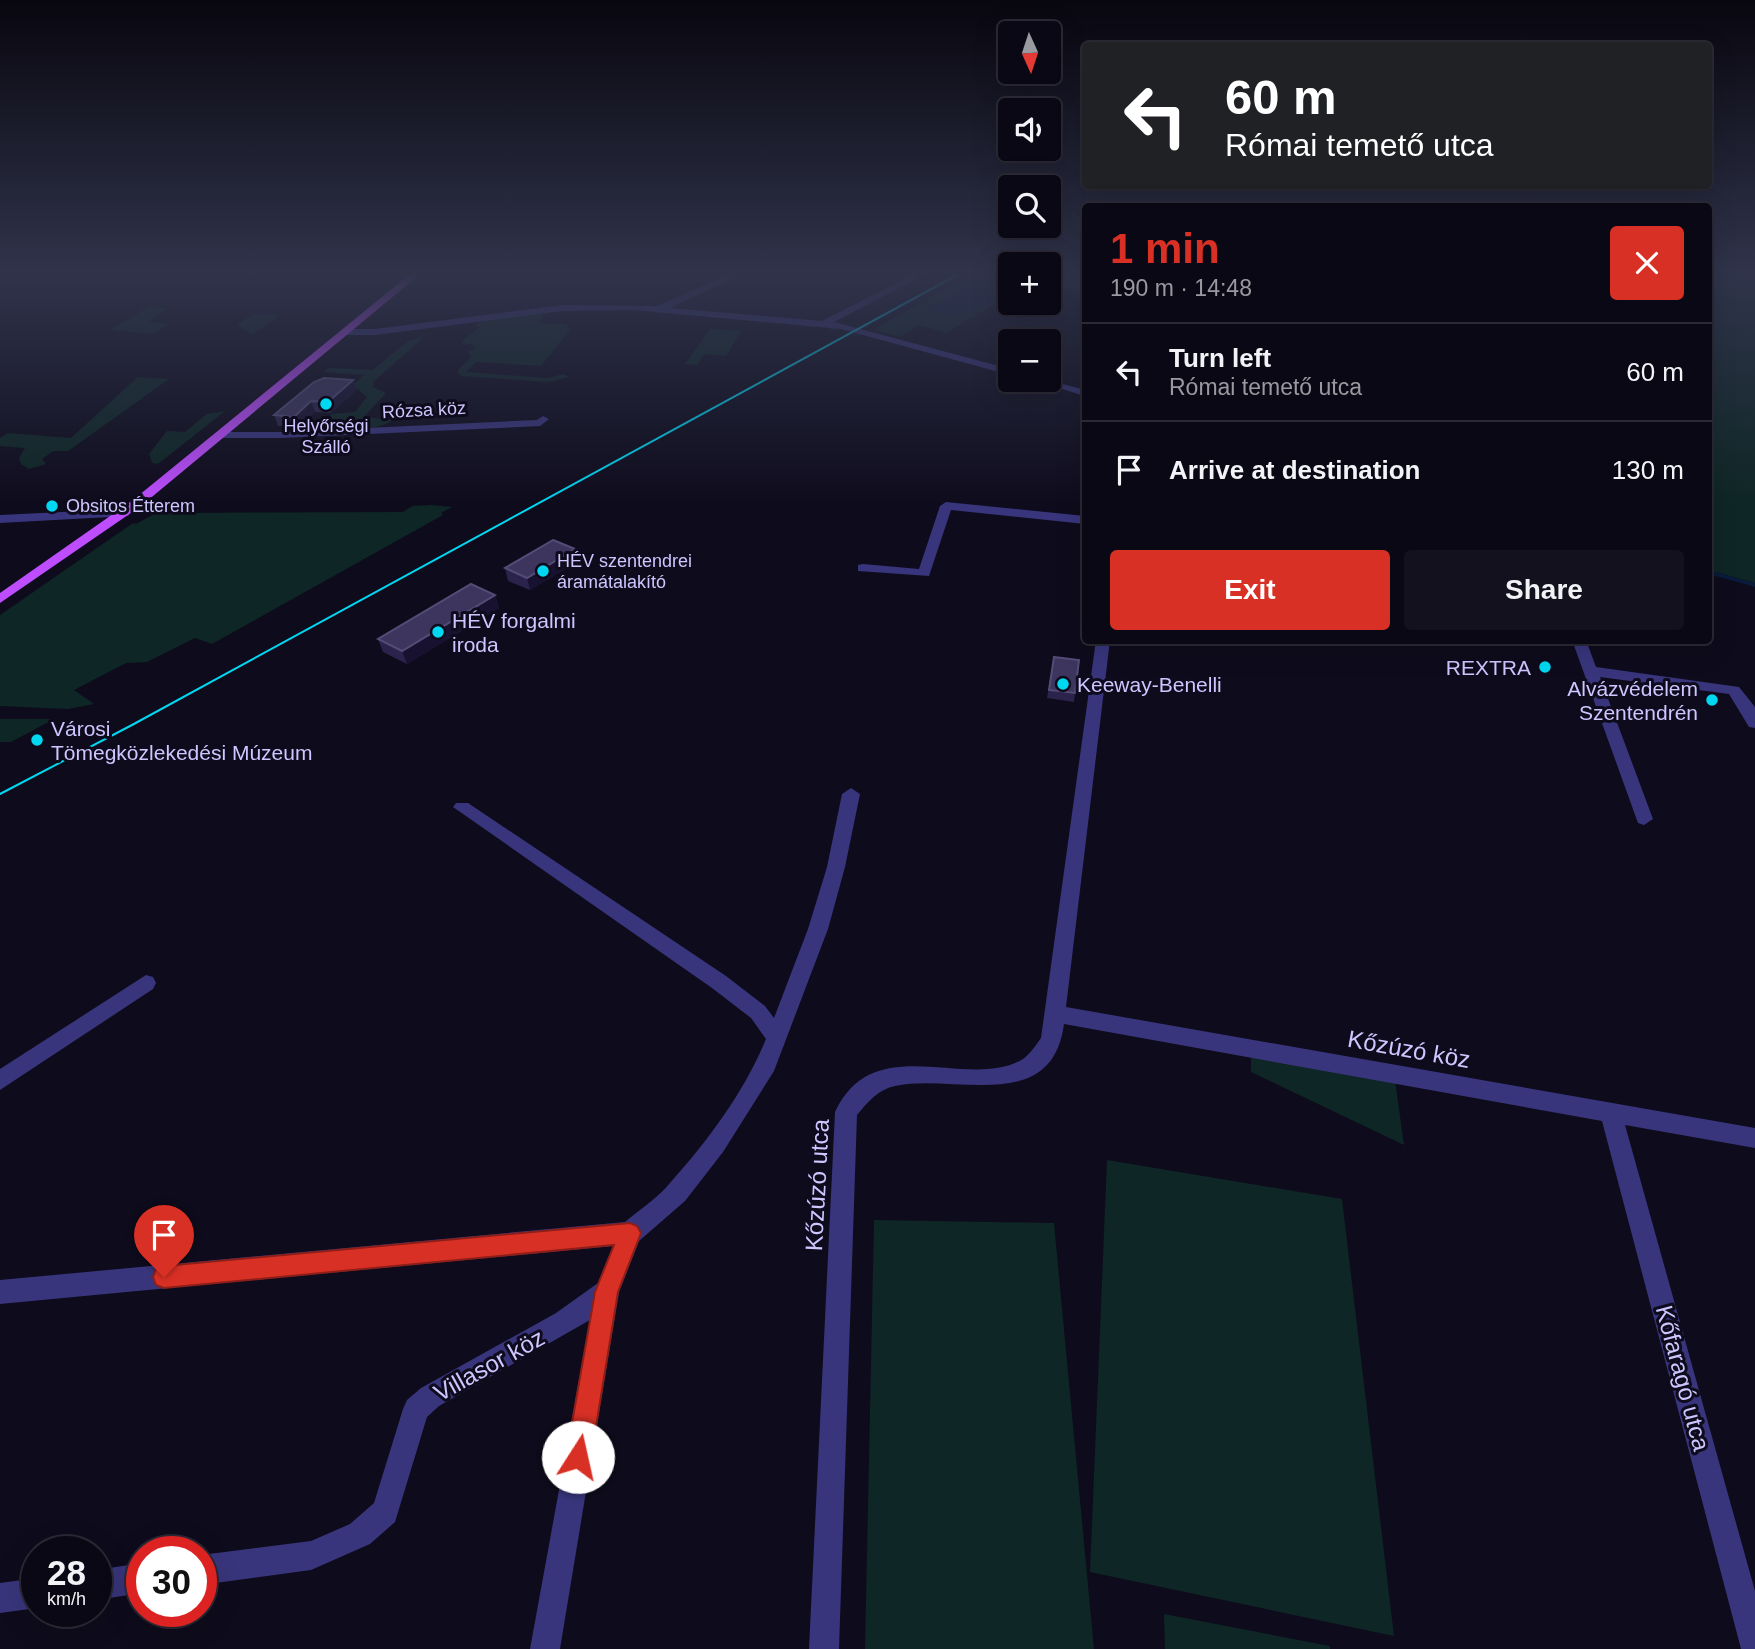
<!DOCTYPE html>
<meta charset="utf-8">
<style>
body{margin:0;font-family:Helvetica,sans-serif;background:#13111e;color:#f1f3f6;height:100vh;display:flex;flex-direction:column;font-size:26px;white-space:nowrap}
*{box-sizing:border-box;margin:0}
p{font-size:23px;color:#999aa0}
.icon{flex:none;width:38px;height:38px;fill:none;stroke:currentColor;stroke-width:2;stroke-linecap:round;stroke-linejoin:round}
.map{position:relative;flex:1;overflow:hidden}
.sheet{position:absolute;left:1082px;top:203px;width:630px;height:441px;display:flex;flex-direction:column;background:#0a0815;border-radius:7px;box-shadow:0 7px 28px #0002,0 0 0 2px #2a2934}
.sheet>*{flex:none}
.banner{position:absolute;left:1082px;top:42px;width:630px;height:147px;border-radius:7px;box-shadow:0 7px 28px #0002,0 0 0 2px #2a2934;background:#202124;color:#fff;overflow:hidden}
.needle{width:46px;rotate:177deg}
.fabs{position:absolute;left:998px;top:21px;display:grid;gap:14px}
.fabs a{display:grid;place-items:center;width:63px;height:63px;border-radius:7px;background:#0a0815;box-shadow:0 7px 28px #0002,0 0 0 2px #2a2934;font-size:35px}
.speed{position:absolute;left:21px;top:1536px;display:flex;gap:14px;font-size:35px;font-weight:700;text-align:center}
.speed>*{display:grid;place-content:center;width:91px;height:91px;border-radius:50%;background:#0a0815;box-shadow:0 7px 28px #0002,0 0 0 2px #2a2934;line-height:1}
.speed small{font-size:18px;font-weight:400}
.speed .limit{border:10px solid #d22;background:#fff;color:#111}
.pin{position:absolute;display:grid;place-items:center;width:60px;height:60px;color:#fff;margin:-72px -30px;border-radius:50% 50% 50% 0;rotate:-45deg;box-shadow:0 0 7px #0007}
.pin .icon{rotate:45deg}
.me{position:absolute;width:77px;margin:-38px;rotate:10deg;stroke-linejoin:round;filter:drop-shadow(0 0 5px #0008)}
.turn{display:flex;align-items:center;gap:24px;height:147px;padding:0 28px;font-size:32px}
.turn .icon{width:91px;height:91px;stroke-width:2.5}
.turn b{display:block;font-size:49px;line-height:60px}
.round{display:grid;place-items:center;flex:none;width:74px;height:74px;border-radius:7px;background:#13111e}
.headline{display:flex;align-items:center;justify-content:space-between;height:119px;padding:0 28px}
h1{font-size:42px;font-weight:600;line-height:52px;color:#d93025}
.button{display:flex;gap:14px;margin-top:auto;padding:14px 28px}
.button a{flex:1;height:80px;border-radius:7px;background:#d93025;color:#fff;font-size:28px;font-weight:600;line-height:80px;text-align:center}
.button a+a{background:#13111e;color:#f1f3f6}
ul{padding:0;list-style:none}
li{display:flex;align-items:center;gap:21px;height:98px;padding:0 28px;border-top:2px solid #2a2934}
li div{flex:1}
li b{display:block;font-size:26px}
li em{font-style:normal}
.map>svg:first-child{display:block}
.green{fill:#0e2625}
.water{fill:#0a1c3c}
.lines{fill:none;stroke-linecap:round;stroke-linejoin:round}
.stream-far1{stroke:#0a1c3c;stroke-width:2.5}
.stream{stroke:#0a1c3c;stroke-width:3.5}
.minor{fill:#38357c;fill-rule:evenodd}
.major{fill:#bd4dff;fill-rule:evenodd}
.tram{stroke:#00d7f1;stroke-width:2}
.wall{fill:#2b234b}
.shaded-wall{fill:#181230}
.building{fill:#3d355e;stroke:#534c77;stroke-width:2}
.route{fill:#d93025;stroke:#8d1f18;stroke-width:2}
.poi-dot{fill:#00d7f1;stroke:#0e0b1c;stroke-width:2.5}
.labels{text-anchor:middle;dominant-baseline:central;stroke-width:6;stroke-linejoin:round;paint-order:stroke}
.far-street-label{font-size:18px;fill:#cdc6ff;stroke:#0e0b1c}
.far-poi-label{font-size:18px;fill:#cdc6ff;stroke:#0e0b1c;text-anchor:start}
.poi-label{font-size:21px;fill:#cdc6ff;stroke:#0e0b1c;text-anchor:start}
.near-street-label{font-size:24px;fill:#cdc6ff;stroke:#0e0b1c}
</style>
<div class="map">
<svg width="1755" height="1649" viewBox="0 0 1755 1649">
<rect width="100%" height="100%" fill="#0e0b1c"/>
<g class="green">
<path d="M970,275H1010V303L1000,300L947,333L920,325L900,337L873,330Z"/>
<path d="M1048,275H1085V294L1048,285Z"/>
<path d="M1708,275H1755V583L1708,570Z"/>
<path d="M148,307L169,308L148,322L168,324L152,334L111,330Z"/>
<path d="M254,313L276,315L277,317L252,335L237,325Z"/>
<path d="M522,314H544L539,323L566,324L570,330L541,366L476,362L466,372L547,378L564,374L569,377L549,382L461,376L457,371L471,357L468,351L476,349L472,344L464,345L461,342L480,327L475,326L481,320Z"/>
<path d="M710,329L741,331L726,356L704,354L697,365L685,364Z"/>
<path d="M424,337L373,382V387L386,393L364,417L393,420C379,429 344,436 335,420L328,419L331,414L355,412L367,397L353,385L364,375L324,372L328,368L373,370L409,340Z"/>
<path d="M138,377L169,379L68,451H53L42,459L46,464L29,469L21,464L19,458L25,448L0,446V438L8,433L71,438Z"/>
<path d="M225,411L158,464L152,463L149,454L167,431L185,432L207,414Z"/>
<path d="M432,505L452,507L441,513L443,515L212,644L195,638L147,662L126,663L74,690L94,704L68,709L0,706V615L133,523L136,524L156,513L403,512L412,506Z"/>
<path d="M0,719H54L11,742H0Z"/>
<path d="M1251,1055L1395,1080L1404,1145L1251,1072Z"/>
<path d="M1107,1160L1342,1199L1394,1636L1090,1572Z"/>
<path d="M874,1220L1054,1223L1094,1649H865Z"/>
<path d="M1164,1614L1330,1646V1649H1165Z"/>
</g>
<path class="water" d="M989,275H1010V295C982,306 956,321 927,309Z"/>
<g class="lines">
<g class="stream-far1">
<path d="M830,329H836"/>
<path d="M854,335L860,336"/>
</g>
<path class="stream" d="M1708,572L1755,585"/>
<g class="minor">
<path d="M728,275H740L670,308L822,321L912,275H924L834,322L1010,369V375L841,329L633,310L562,311L375,335H346L341,332L346,329H375L562,305L657,306Z"/>
<path d="M1033,380H1048L1085,390V396Z"/>
<path d="M543,416L549,419L540,426L281,438H220L214,435L220,432H281L537,420Z"/>
<path d="M946,502L1085,516V524L951,510L929,576L858,571V565L863,564L919,569L940,506Z"/>
<path d="M124,509L130,513L128,516L0,523V515Z"/>
<path d="M1096,640H1110L1066,1007L1755,1128V1148L1625,1125L1755,1591V1649H1741L1740,1645L1602,1121L1064,1024C1052,1116 953,1073 895,1086C877,1090 868,1102 857,1115L839,1649H809L835,1112C874,1028 968,1092 1023,1059C1030,1054 1036,1045 1041,1038Z"/>
<path d="M1572,640H1586L1596,667L1739,687L1755,707V728L1749,727L1729,694L1600,677L1653,819L1644,825L1638,823Z"/>
<path d="M851,788L860,794L845,867L828,929L774,1071L723,1152L685,1201L639,1241L619,1292L560,1649H530L590,1320L439,1406L427,1417L395,1522L370,1544L311,1570L201,1585V1555L311,1541L350,1524L374,1503L403,1409L407,1400L421,1388L556,1313L598,1283L613,1246L0,1304V1280L625,1222C640,1209 658,1198 670,1183C707,1142 745,1091 766,1039L751,1018L712,988L453,807L456,803H468L726,976L765,1006L774,1018L808,929L827,867L842,794Z"/>
<path d="M146,975L153,977L156,983L153,989L0,1090V1069Z"/>
<path d="M142,1563V1593L96,1600V1570Z"/>
<path d="M37,1578V1608L0,1613V1583Z"/>
</g>
<path class="major" d="M409,275H419L141,506L0,603V593L133,500Z"/>
<path class="tram" d="M0,794L132,725L957,275"/>
</g>
<g class="wall">
<path d="M353,380L357,390L331,413L315,412L298,427L278,426L274,415Z"/>
<path d="M577,562L530,590L508,581L505,568Z"/>
<path d="M495,595L499,608L407,664L383,652L378,639Z"/>
<path d="M1054,657L1075,693L1074,702L1047,698Z"/>
</g>
<g class="shaded-wall">
<path d="M353,380L357,390L331,413L328,402Z"/>
<path d="M311,401L315,412L298,427L294,417Z"/>
<path d="M575,549L577,562L530,590L527,578Z"/>
<path d="M495,595L499,608L407,664L402,651Z"/>
</g>
<g class="building">
<path d="M324,378L353,380L328,402L311,401L294,417L274,415L314,382Z"/>
<path d="M553,540L575,549L527,578L505,568Z"/>
<path d="M471,584L495,595L402,651L378,639Z"/>
<path d="M1054,657L1079,660L1075,693L1049,690Z"/>
</g>
<linearGradient id="sky" x2="0" y2="1"><stop stop-color="#08060f"/><stop offset="0.54" stop-color="#30344b"/><stop offset="1" stop-color="#30344b" stop-opacity="0"/></linearGradient>
<rect width="1755" height="506" fill="url(#sky)"/>
<path class="route" d="M630,1223L637,1226L641,1233L618,1292L591,1457L587,1466L578,1469L569,1466L566,1457L595,1292L614,1245L164,1288L156,1285L153,1277L156,1269L164,1266Z"/>
<g class="poi-dot">
<circle cx="326" cy="404" r="7"/>
<circle cx="52" cy="506" r="7"/>
<circle cx="543" cy="571" r="7"/>
<circle cx="438" cy="632" r="7"/>
<circle cx="1545" cy="667" r="7"/>
<circle cx="1063" cy="684" r="7"/>
<circle cx="1712" cy="700" r="7"/>
<circle cx="37" cy="740" r="7"/>
</g>
<g class="labels">
<g class="far-street-label">
<text transform="translate(424 410) rotate(-3)">Rózsa köz</text>
</g>
<g class="far-poi-label">
<text x="326" y="426" text-anchor="middle">Helyőrségi<tspan x="326" dy="21">Szálló</tspan></text>
<text x="66" y="506">Obsitos Étterem</text>
<text x="557" y="561">HÉV szentendrei<tspan x="557" dy="21">áramátalakító</tspan></text>
</g>
<g class="poi-label">
<text x="452" y="620">HÉV forgalmi<tspan x="452" dy="24">iroda</tspan></text>
<text x="1531" y="667" text-anchor="end">REXTRA</text>
<text x="1077" y="684">Keeway-Benelli</text>
<text x="1698" y="688" text-anchor="end">Alvázvédelem<tspan x="1698" dy="24">Szentendrén</tspan></text>
<text x="51" y="728">Városi<tspan x="51" dy="24">Tömegközlekedési Múzeum</tspan></text>
</g>
<g class="near-street-label">
<text transform="translate(1409 1049) rotate(10)">Kőzúzó köz</text>
<text transform="translate(817 1185) rotate(-87)">Kőzúzó utca</text>
<text transform="translate(489 1365) rotate(-29)">Villasor köz</text>
<text transform="translate(1683 1378) rotate(75)">Kőfaragó utca</text>
</g>
</g>
</svg>
<div class="fabs">
<a><svg class="needle" viewBox="-14 -14 28 28"><path d="M0-13l5 13h-10z" fill="#e53935"/><path d="M0 13l5-13h-10z" fill="#999aa0"/></svg></a>
<a><svg class="icon" aria-label="sound" viewBox="0 0 24 24"><path d="M4 9h4l5-4v14l-5-4H4zM17 9q2 3 0 6"/></svg></a>
<a><svg class="icon" aria-label="search" viewBox="0 0 24 24"><circle cx="10" cy="10" r="6"/><path d="M15 15l6 6"/></svg></a>
<a>+</a>
<a>−</a>
</div>
<div class="speed"><div>28<small>km/h</small></div><div class="limit">30</div></div>
<div class="pin" style="left:164px;top:1277px;background:#d93025"><svg class="icon" aria-label="arrive" viewBox="0 0 24 24"><path d="M6 21V4h12l-3 4 3 4H6"/></svg></div>
<svg class="me" style="left:578px;top:1457px" viewBox="-20 -20 40 40"><circle r="19" fill="#fff"/><path d="M0-13L10 11 0 6-10 11z" fill="#d93025"/></svg>
<div class="banner">
<div class="turn"><svg class="icon" aria-label="left" viewBox="0 0 24 24"><path d="M17 20v-9H6M10 6l-5 5 5 5"/></svg><div><b>60 m</b>Római temető utca</div></div>
</div>
<section class="sheet">
<div class="headline"><div><h1>1 min</h1><p>190 m · 14:48</p></div><a class="round" style="background:#d93025;color:#fff"><svg class="icon" aria-label="close" viewBox="0 0 24 24"><path d="M6 6l12 12M18 6L6 18"/></svg></a></div>
<ul>
<li><svg class="icon" aria-label="left" viewBox="0 0 24 24"><path d="M17 20v-9H6M10 6l-5 5 5 5"/></svg><div><b>Turn left</b><p>Római temető utca</p></div><em>60 m</em></li>
<li><svg class="icon" aria-label="arrive" viewBox="0 0 24 24"><path d="M6 21V4h12l-3 4 3 4H6"/></svg><div><b>Arrive at destination</b></div><em>130 m</em></li>
</ul>
<div class="button"><a>Exit</a><a>Share</a></div>
</section>
</div>
